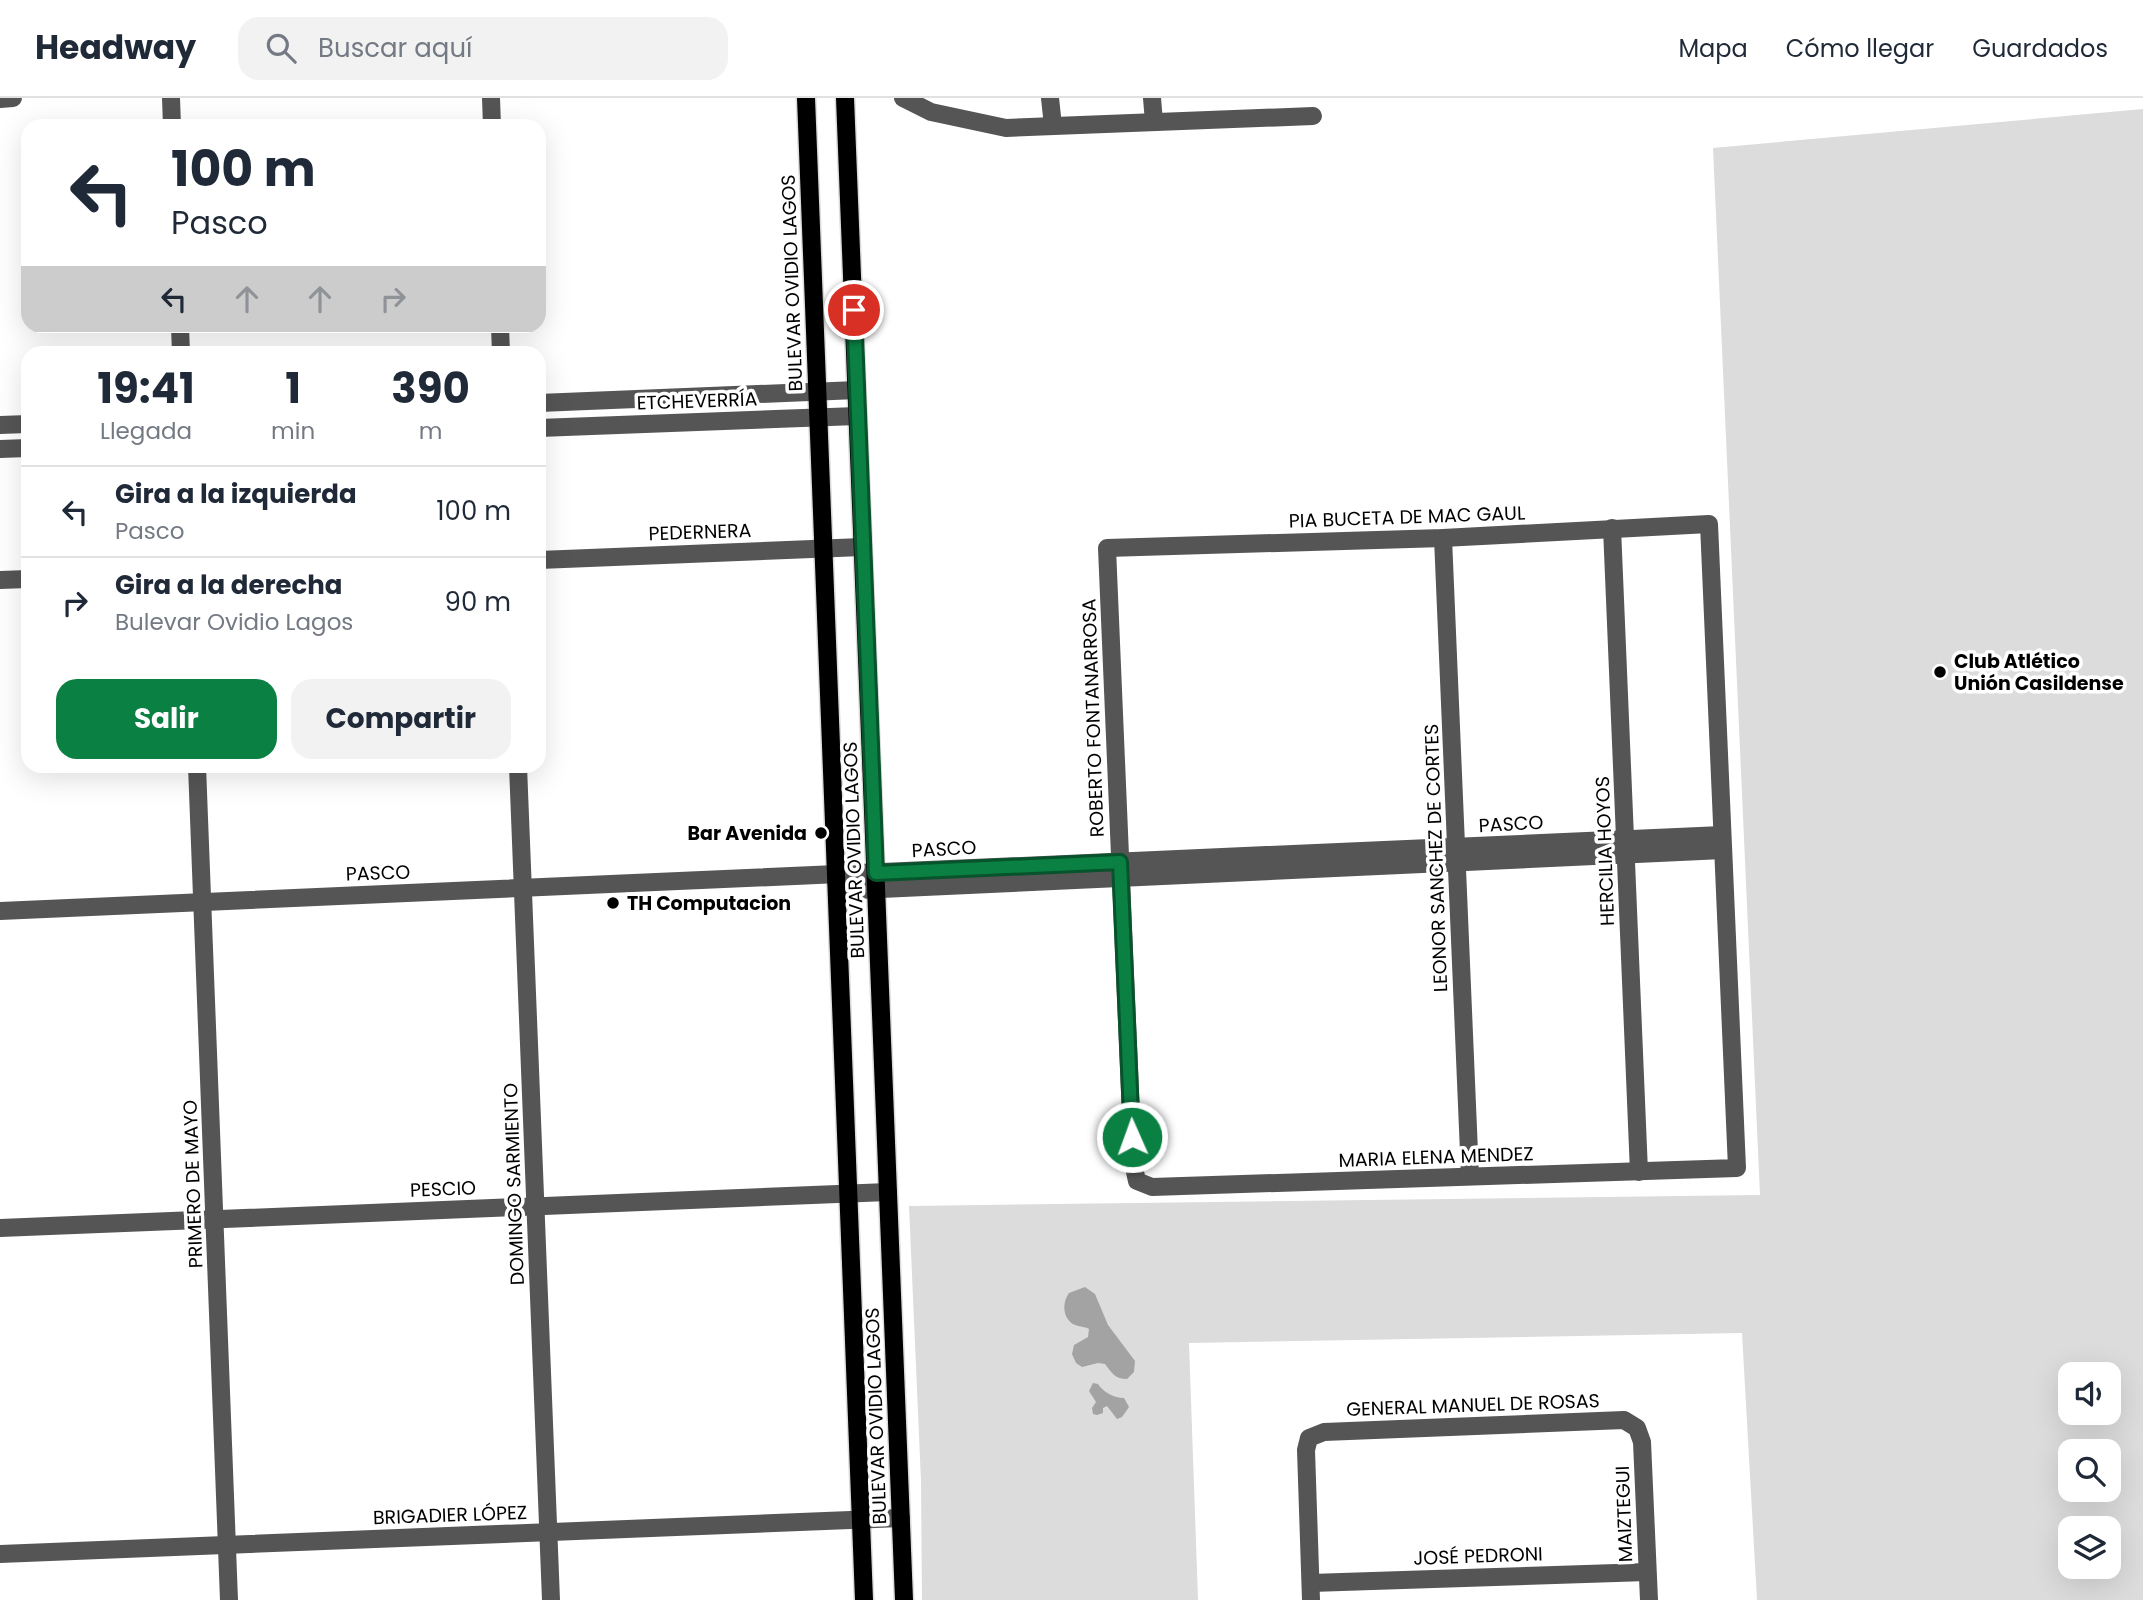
<!DOCTYPE html>
<html lang="es">
<meta charset="utf-8">
<style>
body{margin:0;font-family:Poppins,sans-serif;background:#f2f2f3;color:#1f2937;height:100vh;display:flex;flex-direction:column;font-size:26px;white-space:nowrap}
*{box-sizing:border-box;margin:0}
p{font-size:23px;color:#747a83}
.icon{flex:none;width:38px;height:38px;fill:none;stroke:currentColor;stroke-width:2;stroke-linecap:round;stroke-linejoin:round}
.map{position:relative;flex:1;overflow:hidden}
.sheet{position:absolute;left:21px;top:248px;width:525px;height:427px;display:flex;flex-direction:column;background:#fff;border-radius:21px;box-shadow:0 7px 28px #0002}
.sheet>*{flex:none}
.guide{position:absolute;left:21px;top:21px;width:525px;height:214px;border-radius:21px;box-shadow:0 7px 28px #0002;background:#fff;color:#1f2937;overflow:hidden}
.tools{position:absolute;left:2058px;top:1264px;display:grid;gap:14px}
.tools a{display:grid;place-items:center;width:63px;height:63px;border-radius:14px;background:#fff;box-shadow:0 7px 28px #0002;font-size:35px}
.pin{position:absolute;display:grid;place-items:center;width:60px;height:60px;color:#fff;margin:-30px;border:4px solid #fff;border-radius:50%;box-shadow:0 2px 7px #0007}
.me{position:absolute;width:77px;margin:-38px;rotate:358deg;stroke-linejoin:round;filter:drop-shadow(0 0 5px #0008)}
.turn{display:flex;align-items:center;gap:24px;height:147px;padding:0 35px;font-size:32px}
.turn .icon{width:91px;height:91px;stroke-width:2.5}
.turn b{display:block;font-size:49px;line-height:60px}
.lanes{display:flex;align-items:center;height:66px;padding:0 35px;background:#0003;justify-content:center;gap:35px;direction:ltr}
.lanes .off{opacity:.35}
.eta{display:flex;justify-content:space-evenly;align-items:center;height:119px;text-align:center}
.eta b{font-size:42px;font-weight:700;line-height:49px}
.cta{display:flex;gap:14px;margin-top:auto;padding:14px 35px}
.cta a{flex:1;height:80px;border-radius:21px;background:#0b8043;color:#fff;font-size:28px;font-weight:700;line-height:80px;text-align:center}
.cta a+a{background:#f2f2f3;color:#1f2937}
ul{padding:0;list-style:none}
li{display:flex;align-items:center;gap:21px;height:91px;padding:0 35px;border-top:2px solid #e0e1e3}
li div{flex:1}
li b{display:block;font-size:26px}
li em{font-style:normal}
header{display:flex;align-items:center;gap:42px;box-sizing:border-box;height:98px;padding:0 35px;background:#fff;border-bottom:2px solid #e0e1e3}
header strong{font-size:33px}
nav{display:flex;gap:38px;margin-inline-start:auto;font-size:24px}
.search{width:490px;height:63px;background:#f2f2f3;display:flex;align-items:center;gap:18px;box-sizing:border-box;padding:0 24px;border-radius:21px;color:#747a83;font-size:26px}
.map>svg:first-child{display:block}
.green{fill:#dcdcdc;fill-rule:evenodd}
.water{fill:#a3a3a3}
.lines{fill:none;stroke-linecap:round;stroke-linejoin:round}
.major-casing{stroke:#dbdbdb;stroke-width:21}
.minor{stroke:#555;stroke-width:18}
.major{stroke:#000;stroke-width:18}
.route-casing{stroke:#07532c;stroke-width:18}
.route{stroke:#0b8043;stroke-width:12}
.poi-dot{fill:#000;stroke:#fff;stroke-width:2.5}
.labels{text-anchor:middle;dominant-baseline:central;stroke-width:7;stroke-linejoin:round;paint-order:stroke}
.street-label{font-size:19px;fill:#000;stroke:#fff}
.poi-label{font-size:19px;font-weight:bold;fill:#000;stroke:#fff;text-anchor:start}
</style>
<header>
<strong>Headway</strong>
<div class="search"><svg class="icon" aria-label="search" viewBox="0 0 24 24"><circle cx="10" cy="10" r="6"/><path d="M15 15l6 6"/></svg>Buscar aquí</div>
<nav><a>Mapa</a><a>Cómo llegar</a><a>Guardados</a></nav>
</header>
<div class="map">
<svg width="2143" height="1502" viewBox="0 0 2143 1502">
<rect width="100%" height="100%" fill="#fff"/>
<path class="green" d="M2143,11V1502H1757L1742,1235L1189,1245L1198,1502H922L921,1383L909,1108L1760,1097L1713,50ZM2070,1276H2109V1314H2070ZM2070,1353H2109V1391H2070ZM2070,1430H2109V1468H2070Z"/>
<g class="water">
<path d="M1085,1189L1095,1196L1108,1227L1135,1263L1134,1274L1127,1281C1115,1281 1112,1275 1105,1266L1098,1265L1082,1269L1076,1265L1072,1256L1074,1247L1088,1239L1089,1231C1086,1229 1082,1229 1078,1228C1063,1224 1061,1206 1069,1195Z"/>
<path d="M1093,1285L1098,1286C1103,1294 1114,1300 1124,1300L1129,1309L1122,1319L1117,1321L1107,1308L1103,1310V1315L1097,1317L1093,1316L1092,1310L1096,1304L1089,1293Z"/>
</g>
<g class="lines">
<defs>
<g id="major">
<path d="M806,0L864,1502"/>
<path d="M845,0L904,1502"/>
</g>
</defs>
<use href="#major" class="major-casing"/>
<g class="minor">
<path d="M171,0L172,28"/>
<path d="M491,0L492,28"/>
<path d="M903,0L931,14L1006,30L1313,18"/>
<path d="M1050,0L1053,28"/>
<path d="M1152,0L1154,24"/>
<path d="M0,1L13,0"/>
<path d="M180,228L181,256"/>
<path d="M500,228L501,256"/>
<path d="M539,305L857,292"/>
<path d="M0,327L28,326"/>
<path d="M539,330L857,318"/>
<path d="M0,351L28,350"/>
<path d="M1709,426L1737,1070L1152,1089L1137,1083L1133,1065L1107,450L1443,440Z"/>
<path d="M1612,430L1639,1074"/>
<path d="M1443,440L1470,1078"/>
<path d="M539,462L862,449"/>
<path d="M0,482L28,481"/>
<path d="M197,668L229,1502"/>
<path d="M518,668L551,1502"/>
<path d="M837,793L1723,752"/>
<path d="M0,813L1722,737"/>
<path d="M0,1130L888,1094"/>
<path d="M0,1456L901,1420"/>
<path d="M1311,1485L1647,1474"/>
<path d="M1311,1502L1306,1352L1309,1340L1324,1334L1624,1322L1637,1330L1642,1344L1649,1502"/>
</g>
<use href="#major" class="major"/>
</g>
<g class="lines">
<defs>
<path id="route" d="M854,212L876,775L1120,764L1132,1039"/>
</defs>
<use href="#route" class="route-casing"/>
<use href="#route" class="route"/>
</g>
<g class="poi-dot">
<circle cx="1940" cy="574" r="7"/>
<circle cx="821" cy="735" r="7"/>
<circle cx="613" cy="805" r="7"/>
</g>
<g class="labels">
<g class="street-label">
<text transform="translate(792 185) rotate(-92)">BULEVAR OVIDIO LAGOS</text>
<text transform="translate(697 303) rotate(-2)">ETCHEVERRÍA</text>
<text transform="translate(1407 419) rotate(-2)">PIA BUCETA DE MAC GAUL</text>
<text transform="translate(700 434) rotate(-2)">PEDERNERA</text>
<text transform="translate(1093 620) rotate(-92)">ROBERTO FONTANARROSA</text>
<text transform="translate(1511 726) rotate(-3)">PASCO</text>
<text transform="translate(944 751) rotate(-3)">PASCO</text>
<text transform="translate(854 752) rotate(-92)">BULEVAR OVIDIO LAGOS</text>
<text transform="translate(1605 753) rotate(-92)">HERCILIA HOYOS</text>
<text transform="translate(1436 760) rotate(-92)">LEONOR SANCHEZ DE CORTES</text>
<text transform="translate(378 775) rotate(-2)">PASCO</text>
<text transform="translate(1436 1059) rotate(-2)">MARIA ELENA MENDEZ</text>
<text transform="translate(193 1086) rotate(-92)">PRIMERO DE MAYO</text>
<text transform="translate(514 1086) rotate(-92)">DOMINGO SARMIENTO</text>
<text transform="translate(443 1091) rotate(-2)">PESCIO</text>
<text transform="translate(1473 1307) rotate(-2)">GENERAL MANUEL DE ROSAS</text>
<text transform="translate(876 1318) rotate(-92)">BULEVAR OVIDIO LAGOS</text>
<text transform="translate(1624 1416) rotate(-92)">MAIZTEGUI</text>
<text transform="translate(450 1417) rotate(-2)">BRIGADIER LÓPEZ</text>
<text transform="translate(1478 1458) rotate(-2)">JOSÉ PEDRONI</text>
</g>
<g class="poi-label">
<text x="1954" y="563">Club Atlético<tspan x="1954" dy="22">Unión Casildense</tspan></text>
<text x="807" y="735" text-anchor="end">Bar Avenida</text>
<text x="627" y="805">TH Computacion</text>
</g>
</g>
</svg>
<div class="tools">
<a><svg class="icon" aria-label="sound" viewBox="0 0 24 24"><path d="M4 9h4l5-4v14l-5-4H4zM17 9q2 3 0 6"/></svg></a>
<a><svg class="icon" aria-label="search" viewBox="0 0 24 24"><circle cx="10" cy="10" r="6"/><path d="M15 15l6 6"/></svg></a>
<a><svg class="icon" aria-label="layers" viewBox="0 0 24 24"><path d="M12 4l9 5-9 5-9-5zM3 14l9 5 9-5"/></svg></a>
</div>
<div class="pin" style="left:854px;top:212px;background:#d93025"><svg class="icon" aria-label="arrive" viewBox="0 0 24 24"><path d="M6 21V4h12l-3 4 3 4H6"/></svg></div>
<svg class="me" style="left:1132px;top:1039px" viewBox="-20 -20 40 40"><circle r="17" fill="#0b8043" stroke="#fff" stroke-width="3"/><path d="M0-11L8 9 0 5-8 9z" fill="#fff"/></svg>
<div class="guide">
<div class="turn"><svg class="icon" aria-label="left" viewBox="0 0 24 24"><path d="M17 20v-9H6M10 6l-5 5 5 5"/></svg><div><b>100 m</b>Pasco</div></div>
<div class="lanes"><svg class="icon" aria-label="left" viewBox="0 0 24 24"><path d="M17 20v-9H6M10 6l-5 5 5 5"/></svg><svg class="icon off" aria-label="ahead" viewBox="0 0 24 24"><path d="M12 20V5M6 11l6-6 6 6"/></svg><svg class="icon off" aria-label="ahead" viewBox="0 0 24 24"><path d="M12 20V5M6 11l6-6 6 6"/></svg><svg class="icon off" aria-label="right" viewBox="0 0 24 24"><path d="M7 20v-9h11M14 6l5 5-5 5"/></svg></div>
</div>
<section class="sheet">
<div class="eta">
<div><b>19:41</b><p>Llegada</p></div>
<div><b>1</b><p>min</p></div>
<div><b>390</b><p>m</p></div>
</div>
<ul>
<li><svg class="icon" aria-label="left" viewBox="0 0 24 24"><path d="M17 20v-9H6M10 6l-5 5 5 5"/></svg><div><b>Gira a la izquierda</b><p>Pasco</p></div><em>100 m</em></li>
<li><svg class="icon" aria-label="right" viewBox="0 0 24 24"><path d="M7 20v-9h11M14 6l5 5-5 5"/></svg><div><b>Gira a la derecha</b><p>Bulevar Ovidio Lagos</p></div><em>90 m</em></li>
</ul>
<div class="cta"><a>Salir</a><a>Compartir</a></div>
</section>
</div>
